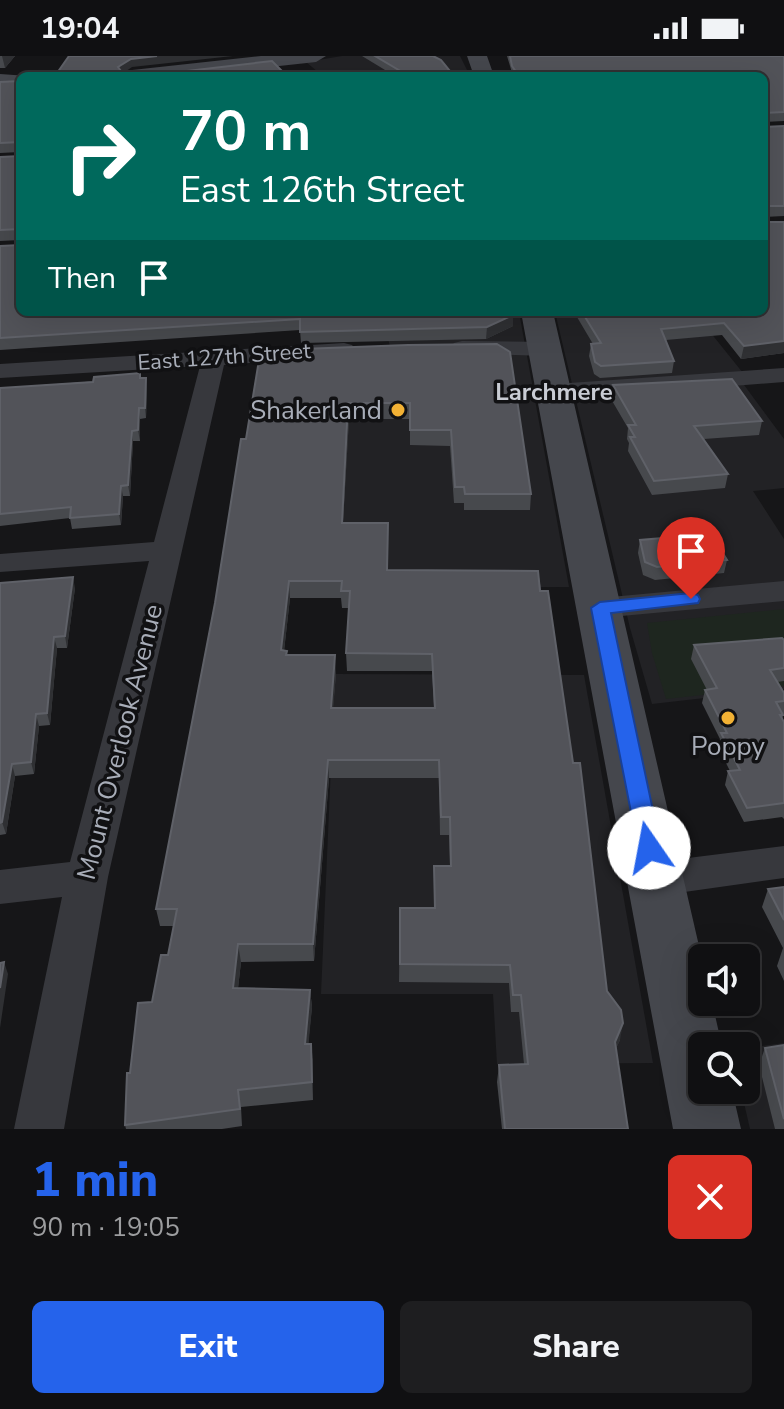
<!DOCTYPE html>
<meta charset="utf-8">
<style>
body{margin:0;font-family:"Nunito Sans",sans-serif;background:#1e1e20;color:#f1f3f6;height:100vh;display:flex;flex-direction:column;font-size:30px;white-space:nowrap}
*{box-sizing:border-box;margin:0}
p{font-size:26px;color:#9c9d9f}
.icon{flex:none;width:44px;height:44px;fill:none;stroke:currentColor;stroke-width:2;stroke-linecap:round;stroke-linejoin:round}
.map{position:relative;height:1073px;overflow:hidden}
.details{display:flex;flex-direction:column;background:#101012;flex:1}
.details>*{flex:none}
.guide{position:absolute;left:16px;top:16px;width:752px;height:244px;border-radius:12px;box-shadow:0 8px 32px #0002,0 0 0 2px #303032;background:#00695c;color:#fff;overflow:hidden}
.tools{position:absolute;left:688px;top:888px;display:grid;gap:16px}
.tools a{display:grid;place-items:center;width:72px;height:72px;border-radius:12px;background:#101012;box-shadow:0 8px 32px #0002,0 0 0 2px #303032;font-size:40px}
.pin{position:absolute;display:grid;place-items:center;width:68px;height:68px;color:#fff;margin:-82px -34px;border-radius:50% 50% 50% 0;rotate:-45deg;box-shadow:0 0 8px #0007}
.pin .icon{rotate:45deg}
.me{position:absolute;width:88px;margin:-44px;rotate:348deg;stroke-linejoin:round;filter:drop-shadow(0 0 6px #0008)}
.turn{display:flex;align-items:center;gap:28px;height:168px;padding:0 32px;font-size:36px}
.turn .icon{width:104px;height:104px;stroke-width:2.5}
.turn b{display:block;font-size:56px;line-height:68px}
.then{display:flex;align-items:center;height:76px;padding:0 32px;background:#0003;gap:16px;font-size:30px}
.round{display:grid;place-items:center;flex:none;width:84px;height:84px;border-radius:12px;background:#1e1e20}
.summary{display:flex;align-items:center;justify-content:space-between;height:136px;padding:0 32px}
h1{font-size:48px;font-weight:800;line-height:60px;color:#2563eb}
.button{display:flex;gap:16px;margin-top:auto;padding:16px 32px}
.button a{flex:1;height:92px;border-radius:12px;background:#2563eb;color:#fff;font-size:32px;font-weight:800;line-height:92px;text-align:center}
.button a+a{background:#1e1e20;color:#f1f3f6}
.status{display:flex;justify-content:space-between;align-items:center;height:56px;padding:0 40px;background:#101012;direction:ltr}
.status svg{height:22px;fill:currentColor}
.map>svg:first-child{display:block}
.built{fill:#222225}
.green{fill:#1e261f}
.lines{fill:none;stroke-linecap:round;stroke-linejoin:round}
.street{fill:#37383d;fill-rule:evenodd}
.secondary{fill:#45474d;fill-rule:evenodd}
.wall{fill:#47494d;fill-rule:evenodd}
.shaded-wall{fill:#2f3033}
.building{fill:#525359;stroke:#5f6168;stroke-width:2;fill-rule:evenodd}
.route{fill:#2563eb;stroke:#184099;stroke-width:2}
.poi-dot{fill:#f2b134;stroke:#111113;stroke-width:3}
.labels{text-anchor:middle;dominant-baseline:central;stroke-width:7;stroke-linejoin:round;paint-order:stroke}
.far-street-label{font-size:22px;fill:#a8adb8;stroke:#111113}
.far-neighbourhood-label{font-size:24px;font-weight:bold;fill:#c9ccd4;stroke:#111113}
.poi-label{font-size:26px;fill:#a8adb8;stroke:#111113;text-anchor:end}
.street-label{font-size:26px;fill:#a8adb8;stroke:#111113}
</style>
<div class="status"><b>19:04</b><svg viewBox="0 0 49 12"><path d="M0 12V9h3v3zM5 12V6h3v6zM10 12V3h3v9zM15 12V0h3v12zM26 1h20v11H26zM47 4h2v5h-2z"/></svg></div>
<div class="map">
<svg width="784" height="1073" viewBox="0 0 784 1073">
<rect width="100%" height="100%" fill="#161618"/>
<g class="built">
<path d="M342,0H460L470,20H323L306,6Z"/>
<path d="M382,256H519L569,531L338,532L351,301L392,300Z"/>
<path d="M555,256H694L743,317L736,318L784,383V432L753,435L784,483V633L652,648L630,572Z"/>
<path d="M335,618L584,619L653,1007L497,1008L493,938H321Z"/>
<path d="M784,987V1073H750L741,1034H746V992Z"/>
</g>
<path class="green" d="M784,553V630L666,643L652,597L647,567Z"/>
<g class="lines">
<g class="street">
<path d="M462,285L545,286L553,288L557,293L553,298L545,300L454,297L450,292L454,287Z"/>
<path d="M344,287L352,289L356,294L352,299L224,309L108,821L64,1073H14L62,841L0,848V814L70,806L149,505L0,516V498L154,486L200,310L0,322V308Z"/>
<path d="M784,312V326L555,344L546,341L542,336L546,331L555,328Z"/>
<path d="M784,525V545L600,562L589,559L584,552L589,545L600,542Z"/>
<path d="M784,790V822L656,840L641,835L635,823L641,811L656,806Z"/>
</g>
<g class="secondary">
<path d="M261,0H326L316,6L188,20H122L132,14Z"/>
<path d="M467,0H487L494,20H474Z"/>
<path d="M0,18L28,20H20V30H0Z"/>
<path d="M521,256H553L702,903V946H712L722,990H702V1034H732L741,1073H673Z"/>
</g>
</g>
<g class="wall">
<path d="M0,0H15L5,12H0Z"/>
<path d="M362,0H433L454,20H380V18L390,17Z"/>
<path d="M507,0H784V65L764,66V20H513Z"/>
<path d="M20,25V96L0,97V26Z"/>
<path d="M784,70V160L764,161V166H784V297L741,303L722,279L666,284L674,305L672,317L600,322L594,318L589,300L591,288H593L574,256H570H764V71Z"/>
<path d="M20,100V184L0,185V101Z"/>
<path d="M0,190L512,256L513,270L486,283L301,287L300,274L0,294Z"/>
<path d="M408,289L531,438L530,454H464V447H454L450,390L410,389V363H349L343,467L387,514L538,515L607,935L620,984L616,992L628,1073H502L497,1026L499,1009L524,1008L519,956H511L509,927L399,926L400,852H434V810H450L449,779H440L439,722H329L314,905L241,906L238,932L310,934L312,951L308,988L313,1005V1044L241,1051L242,1070L222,1073H126L125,1069L130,1017L168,899L174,870H160L156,853L246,383L302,300ZM290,542H341L342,552H349L346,597L347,615H432L434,652H333L336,617L287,599V595H284Z"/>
<path d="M141,322L147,332L146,362L140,363V385H133L130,440H123L121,469L72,473L70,462L0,470V332Z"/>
<path d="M613,329L762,365L759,379L704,383L728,418L725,432L652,439L628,395L629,387L627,383L628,372L611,343Z"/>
<path d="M640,484L727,504L724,517L655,524L643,519L638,497Z"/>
<path d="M0,527L75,532L67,592H57L50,669L39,670L34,718L15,720L6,778L0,779Z"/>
<path d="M784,584V625L777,626L784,637V658L782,663L784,666V763L782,761L744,766L725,729L728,715H730L718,691L720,683L702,647L705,634H707L691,603L694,589Z"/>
<path d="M784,831V925L777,910L783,892L762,851L768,833Z"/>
<path d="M784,989V1073H775L759,1009L765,992Z"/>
</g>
<g class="shaded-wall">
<path d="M2,0H15L5,12Z"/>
<path d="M157,0H233L132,11L119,20L118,11L131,3Z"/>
<path d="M513,259V270L486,283L487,271Z"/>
<path d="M784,285V297L741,303L744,290Z"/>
<path d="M146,322L147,332L146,362L145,352Z"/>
<path d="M348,347L349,363L342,484V467Z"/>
<path d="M139,352L140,363V385L138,374Z"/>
<path d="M132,375L133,385L130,440L128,429Z"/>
<path d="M121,430L123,440L121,469L119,458Z"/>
<path d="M73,521L75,532L67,592L65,580Z"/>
<path d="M289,525L290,542L282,612L281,594Z"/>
<path d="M54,581L57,592L50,669L47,657Z"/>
<path d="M335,599L336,617L332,670L331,652Z"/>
<path d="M36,658L39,670L34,718L31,706Z"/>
<path d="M328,704L329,722L314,905L313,888Z"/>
<path d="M12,708L15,720L6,778L2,766Z"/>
<path d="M238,888L241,906L236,950L233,932Z"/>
<path d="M4,906L8,918L0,972V932Z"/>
<path d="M310,934L312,951L307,1005L305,988Z"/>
<path d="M623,967L620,984L611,1003L615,986Z"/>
<path d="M311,988L313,1005V1044L312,1026Z"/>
</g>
<g class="building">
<path d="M69,0H157L131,3L118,11L121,15H187L272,5L287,20H55Z"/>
<path d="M375,0H433L441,4L454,20H381L380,18L402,16Z"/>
<path d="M510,0H784V56L764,57V20H519L512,10Z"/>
<path d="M20,25V86L0,87V26Z"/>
<path d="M784,70V150H764V71Z"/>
<path d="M20,100V189V173L0,174V101Z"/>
<path d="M764,158V166H784V285L744,290L724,267L661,273L674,305L601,310L595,306L591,288L601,287L582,256H764Z"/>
<path d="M20,189V256H512L513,259L487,271L300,276V263L0,282V190Z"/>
<path d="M497,288L510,296L531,438H465L464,431H455L451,374H410V347H348L342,467H388L387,514L538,515L540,535H548L573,707H580L607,935L621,954L623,967L615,986L628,1073H505L499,1009L528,1008L521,939H513L510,909L400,908V852H435L434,810H451L450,761H441L439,704H328L313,888H238L233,932L310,934L305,988H311L312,1026L238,1034L240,1053L125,1069L127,1017H130L138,947L152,946L161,899H168L177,853H156L215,547L241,383H246L259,304L302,300V293L408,289ZM289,525H342L341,535H350L346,597L432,598L435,652H331L335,599H286L287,595L281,594Z"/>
<path d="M140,317V322H146L145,352H139L138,374L132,375L128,429L121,430L119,458L70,462L71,451L0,458V332L93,326L94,321Z"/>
<path d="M732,323L762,365L694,370L728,418L654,425L630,381H635L628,369H636L613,329Z"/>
<path d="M711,478L727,504L657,511L645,506L640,484Z"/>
<path d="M73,521L65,580L54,581L47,657L36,658L31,706L12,708L2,766L0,767V527Z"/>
<path d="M782,582L784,584V612L770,614L784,637V645L776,646L783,659H780L784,666V747L747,752L728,715L740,714L721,677H727L705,634L717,632L694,589Z"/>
<path d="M784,831V864L768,833Z"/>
<path d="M4,906L0,932V907Z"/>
<path d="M784,989V1063L765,992Z"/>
</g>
<path class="route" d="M691,537L698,539L700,543L698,547L611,557L661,792L658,798L649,801L641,798L638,792L591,552L600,546Z"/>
<g class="poi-dot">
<circle cx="398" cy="354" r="8"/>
<circle cx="728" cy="662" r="8"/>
</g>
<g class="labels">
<g class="far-street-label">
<text transform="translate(224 301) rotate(-4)">East 127th Street</text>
</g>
<g class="far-neighbourhood-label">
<text x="554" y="336">Larchmere</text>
</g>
<g class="poi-label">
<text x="382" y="354">Shakerland</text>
<text x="728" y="690" text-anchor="middle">Poppy</text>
</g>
<g class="street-label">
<text transform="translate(120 686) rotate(-76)">Mount Overlook Avenue</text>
</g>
</g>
</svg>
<div class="tools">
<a><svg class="icon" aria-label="sound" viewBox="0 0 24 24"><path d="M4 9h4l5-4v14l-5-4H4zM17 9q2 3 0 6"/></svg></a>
<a><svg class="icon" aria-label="search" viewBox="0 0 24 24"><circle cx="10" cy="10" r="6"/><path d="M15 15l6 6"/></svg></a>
</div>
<div class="pin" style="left:691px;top:543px;background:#d93025"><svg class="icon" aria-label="arrive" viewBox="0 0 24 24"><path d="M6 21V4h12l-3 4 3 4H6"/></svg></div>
<svg class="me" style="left:649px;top:792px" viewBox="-20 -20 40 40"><circle r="19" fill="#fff"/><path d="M0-13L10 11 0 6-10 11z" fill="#2563eb"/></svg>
<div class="guide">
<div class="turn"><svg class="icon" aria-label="right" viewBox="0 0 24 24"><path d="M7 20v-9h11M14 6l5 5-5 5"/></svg><div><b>70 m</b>East 126th Street</div></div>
<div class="then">Then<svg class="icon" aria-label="arrive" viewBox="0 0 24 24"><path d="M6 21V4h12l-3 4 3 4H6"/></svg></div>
</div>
</div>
<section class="details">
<div class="summary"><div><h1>1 min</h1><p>90 m · 19:05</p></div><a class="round" style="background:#d93025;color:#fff"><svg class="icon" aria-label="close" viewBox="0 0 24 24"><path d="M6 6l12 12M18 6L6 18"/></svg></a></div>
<div class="button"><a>Exit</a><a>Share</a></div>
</section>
